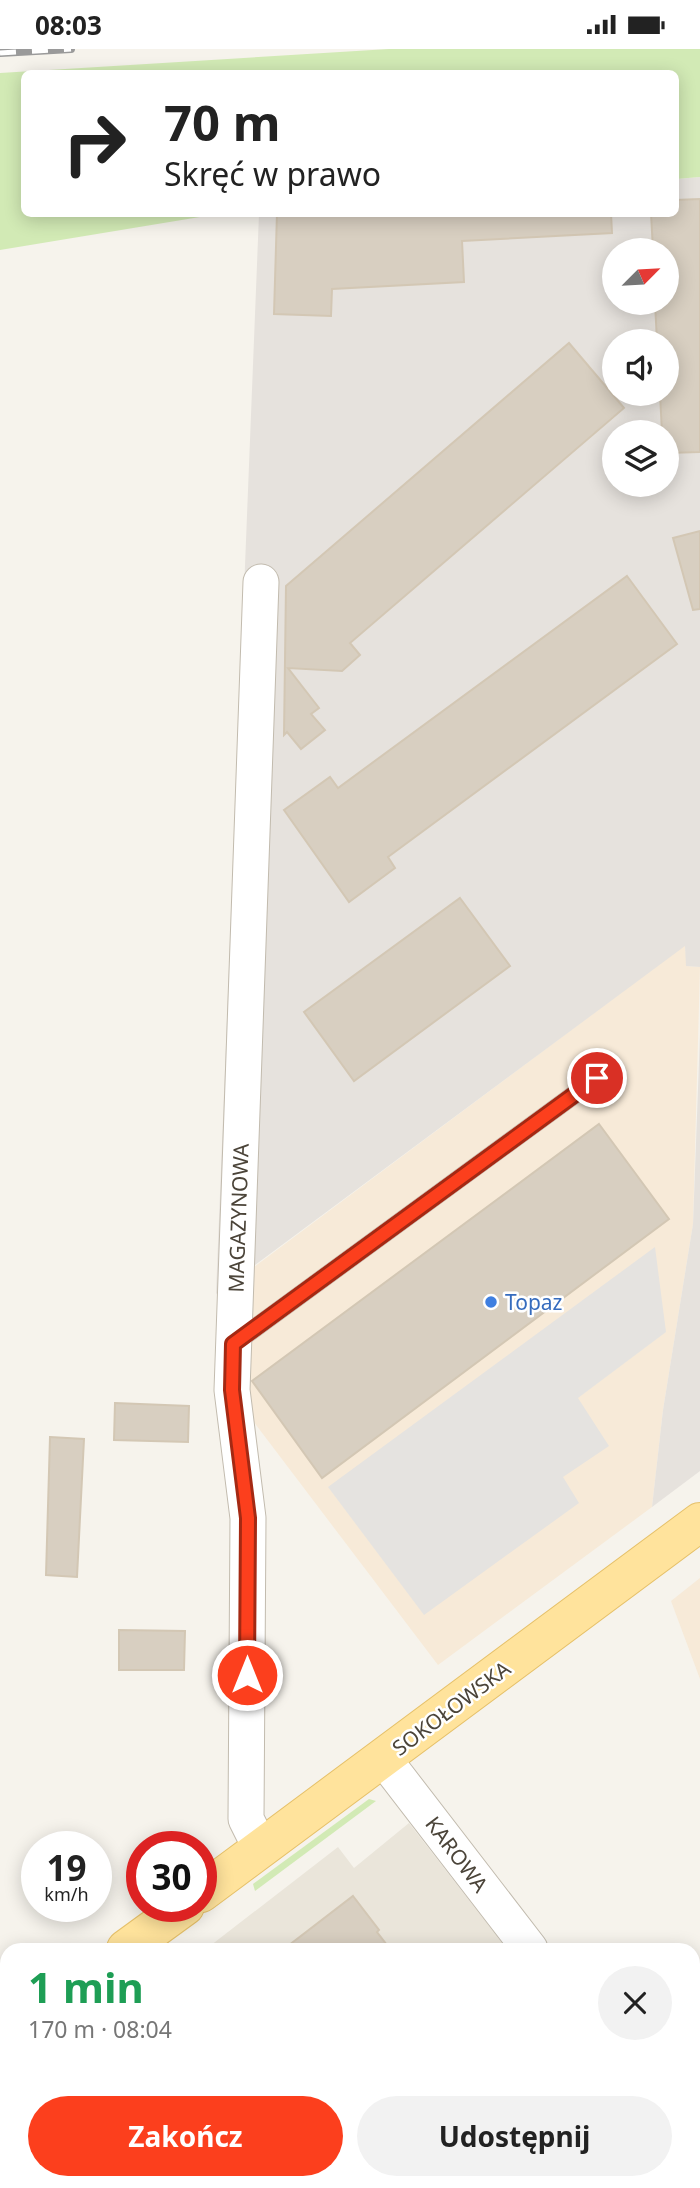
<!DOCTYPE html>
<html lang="pl">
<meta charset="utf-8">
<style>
body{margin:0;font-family:"Noto Sans",sans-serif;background:#f2f2f2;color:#222;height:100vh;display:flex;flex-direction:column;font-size:26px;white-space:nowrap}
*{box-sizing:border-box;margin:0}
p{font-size:23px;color:#767676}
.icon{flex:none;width:38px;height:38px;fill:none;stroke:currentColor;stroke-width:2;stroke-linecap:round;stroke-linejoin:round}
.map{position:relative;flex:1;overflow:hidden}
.drawer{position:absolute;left:0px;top:1894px;width:700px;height:247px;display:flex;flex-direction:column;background:#fff;border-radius:21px 21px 0 0;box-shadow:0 4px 18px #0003}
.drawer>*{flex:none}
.top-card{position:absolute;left:21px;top:21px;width:658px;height:147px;border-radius:10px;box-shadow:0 4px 18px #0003;background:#fff;color:#222;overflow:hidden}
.needle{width:46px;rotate:66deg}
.buttons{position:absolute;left:602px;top:189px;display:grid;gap:14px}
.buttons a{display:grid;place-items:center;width:77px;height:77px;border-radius:50%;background:#fff;box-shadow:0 4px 18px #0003;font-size:35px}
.speed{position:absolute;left:21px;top:1782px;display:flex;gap:14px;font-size:35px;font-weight:700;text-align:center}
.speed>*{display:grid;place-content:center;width:91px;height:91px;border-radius:50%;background:#fff;box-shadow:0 4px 18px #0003;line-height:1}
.speed small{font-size:18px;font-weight:400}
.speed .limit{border:10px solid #d22;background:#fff;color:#111}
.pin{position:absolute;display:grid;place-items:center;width:60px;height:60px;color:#fff;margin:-30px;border:4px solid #fff;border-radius:50%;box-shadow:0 2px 7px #0007}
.me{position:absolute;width:77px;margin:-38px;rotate:0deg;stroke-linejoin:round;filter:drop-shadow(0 0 5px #0008)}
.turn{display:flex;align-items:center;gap:24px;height:147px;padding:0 28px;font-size:32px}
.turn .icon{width:91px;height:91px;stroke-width:2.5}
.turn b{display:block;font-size:49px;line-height:60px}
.round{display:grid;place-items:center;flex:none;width:74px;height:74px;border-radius:37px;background:#f2f2f2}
.head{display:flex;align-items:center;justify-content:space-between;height:119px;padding:0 28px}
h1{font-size:42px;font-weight:700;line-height:52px;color:#1e9e55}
.primary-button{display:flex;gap:14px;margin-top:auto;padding:14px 28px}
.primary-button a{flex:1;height:80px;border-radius:42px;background:#fc3f1d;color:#fff;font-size:28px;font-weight:700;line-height:80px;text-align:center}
.primary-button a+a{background:#f2f2f2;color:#222}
.status{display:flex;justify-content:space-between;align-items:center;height:49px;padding:0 35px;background:#fff;direction:ltr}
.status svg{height:19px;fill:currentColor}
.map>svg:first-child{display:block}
.residential{fill:#eae5da}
.commercial{fill:#f7ead8}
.industrial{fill:#e6e2dd;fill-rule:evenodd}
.green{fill:#d2eab5}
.parking{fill:#e5e3e0}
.building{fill:#d8cfc1;stroke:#d3c7b4;stroke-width:2}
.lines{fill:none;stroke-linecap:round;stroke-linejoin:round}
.service-casing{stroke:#c2bbae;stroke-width:19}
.minor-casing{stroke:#c2bbae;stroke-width:37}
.primary-casing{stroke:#e6c16a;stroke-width:40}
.service{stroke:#fff;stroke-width:18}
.minor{stroke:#fff;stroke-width:35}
.primary{stroke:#ffe39c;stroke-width:38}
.rail-casing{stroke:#9a9a9a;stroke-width:8}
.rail{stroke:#fff;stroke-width:5;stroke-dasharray:16;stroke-linecap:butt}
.route-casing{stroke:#a42913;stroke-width:18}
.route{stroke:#fc3f1d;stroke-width:12}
.shop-dot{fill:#3f7fe0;stroke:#fff;stroke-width:2.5}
.labels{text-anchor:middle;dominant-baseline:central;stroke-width:5;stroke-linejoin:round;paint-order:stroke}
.street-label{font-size:21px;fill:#4b4439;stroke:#fff}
.shop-label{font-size:21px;fill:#366cbe;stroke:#fff;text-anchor:start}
</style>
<div class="status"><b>08:03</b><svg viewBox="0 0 49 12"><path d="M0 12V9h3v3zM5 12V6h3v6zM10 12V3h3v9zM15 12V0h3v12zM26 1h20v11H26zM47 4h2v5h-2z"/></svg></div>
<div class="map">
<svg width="700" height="2139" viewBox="0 0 700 2139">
<rect width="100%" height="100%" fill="#f6f3ec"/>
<g class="residential">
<path d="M409,1774L507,1900H206L338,1798L354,1819Z"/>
<path d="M252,2133H608L607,2139H256Z"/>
</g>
<g class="commercial">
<path d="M685,896L687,917L700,918L693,1175L663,1361L652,1458L438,1616L247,1364L254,1218Z"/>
<path d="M700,1529V1630L671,1552Z"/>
</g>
<g class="industrial">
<path d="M700,128V918L686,917L685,897L216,1245L259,165L676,164V130ZM614,201H667V254H614ZM614,292H667V345H614ZM614,383H667V436H614Z"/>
<path d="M700,985V1422L652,1458L663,1361L693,1175Z"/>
</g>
<g class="green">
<path d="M389,0H700V128L676,130V24H24V164L218,165L0,201V24Z"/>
<path d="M369,1750L376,1752L255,1842L253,1835Z"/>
</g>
<path class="parking" d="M655,1198L666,1283L578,1349L609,1397L563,1428L579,1454L424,1566L328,1438Z"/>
<g class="building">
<path d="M700,150V403L667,404V383H662L660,345H667V292H657L655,254H667V201H653L651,164H676V151Z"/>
<path d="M277,164H611L612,184L462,192L464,233L332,240L331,267L274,265Z"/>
<path d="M569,294L624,359L350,594L360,606L342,622L288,619L319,659L311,665L325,681L301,700L287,683L284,686L286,537Z"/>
<path d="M700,482V560L693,561L673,489Z"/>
<path d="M627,527L677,595L388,808L395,819L349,853L284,761L330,728L338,739Z"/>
<path d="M460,849L510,917L354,1032L304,963Z"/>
<path d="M599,1075L669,1170L322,1429L252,1332Z"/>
<path d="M115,1354L189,1357L188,1393L114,1391Z"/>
<path d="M50,1388L84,1390L77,1528L46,1526Z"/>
<path d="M119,1581L185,1582L184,1621H119Z"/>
<path d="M353,1847L379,1881L377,1883L390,1900H284Z"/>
</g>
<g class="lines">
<defs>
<path id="service" d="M233,1295L597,1029"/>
<g id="minor">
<path d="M383,1709L530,1900"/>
<path d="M261,1800L246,1770L248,1469L232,1341L261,533"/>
<path d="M693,1990L700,1991"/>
</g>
<g id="primary">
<path d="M201,1844L700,1473"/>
<path d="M126,1900L185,1857"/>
<path d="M0,1995L7,1990"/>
</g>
</defs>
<use href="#service" class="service-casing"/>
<use href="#minor" class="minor-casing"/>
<use href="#primary" class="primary-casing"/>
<use href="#service" class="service"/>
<use href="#minor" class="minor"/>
<use href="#primary" class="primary"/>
<defs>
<path id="rail" d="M0,4L71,0"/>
</defs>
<use href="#rail" class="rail-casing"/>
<use href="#rail" class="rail"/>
</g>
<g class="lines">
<defs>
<path id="route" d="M247,1626L248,1469L232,1341L233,1295L597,1029"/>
</defs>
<use href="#route" class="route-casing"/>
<use href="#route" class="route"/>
</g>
<circle class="shop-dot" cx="491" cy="1253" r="7"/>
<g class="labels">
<g class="street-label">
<text transform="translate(238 1169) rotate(-88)">MAGAZYNOWA</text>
<text transform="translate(451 1659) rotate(-37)">SOKOŁOWSKA</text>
<text transform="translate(457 1805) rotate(53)">KAROWA</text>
</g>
<g class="shop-label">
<text x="505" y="1253">Topaz</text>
</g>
</g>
</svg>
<div class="buttons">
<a><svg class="needle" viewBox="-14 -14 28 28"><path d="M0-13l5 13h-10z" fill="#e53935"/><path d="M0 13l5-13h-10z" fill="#767676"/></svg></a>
<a><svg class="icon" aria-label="sound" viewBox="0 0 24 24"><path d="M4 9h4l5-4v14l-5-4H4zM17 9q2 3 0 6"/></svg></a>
<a><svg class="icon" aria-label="layers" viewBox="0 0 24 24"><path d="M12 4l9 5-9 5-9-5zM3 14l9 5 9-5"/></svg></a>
</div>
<div class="speed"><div>19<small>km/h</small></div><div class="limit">30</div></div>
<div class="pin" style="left:597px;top:1029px;background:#d93025"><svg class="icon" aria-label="arrive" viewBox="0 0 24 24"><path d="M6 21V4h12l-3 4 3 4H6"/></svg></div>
<svg class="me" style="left:247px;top:1626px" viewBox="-20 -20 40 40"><circle r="17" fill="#fc3f1d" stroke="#fff" stroke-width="3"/><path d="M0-11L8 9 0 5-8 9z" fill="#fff"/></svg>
<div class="top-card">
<div class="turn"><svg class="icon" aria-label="right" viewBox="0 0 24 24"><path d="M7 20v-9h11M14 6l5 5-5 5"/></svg><div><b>70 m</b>Skręć w prawo</div></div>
</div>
<section class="drawer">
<div class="head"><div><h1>1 min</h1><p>170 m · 08:04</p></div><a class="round"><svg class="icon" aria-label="close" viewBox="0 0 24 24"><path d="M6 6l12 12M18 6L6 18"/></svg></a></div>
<div class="primary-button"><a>Zakończ</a><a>Udostępnij</a></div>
</section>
</div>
